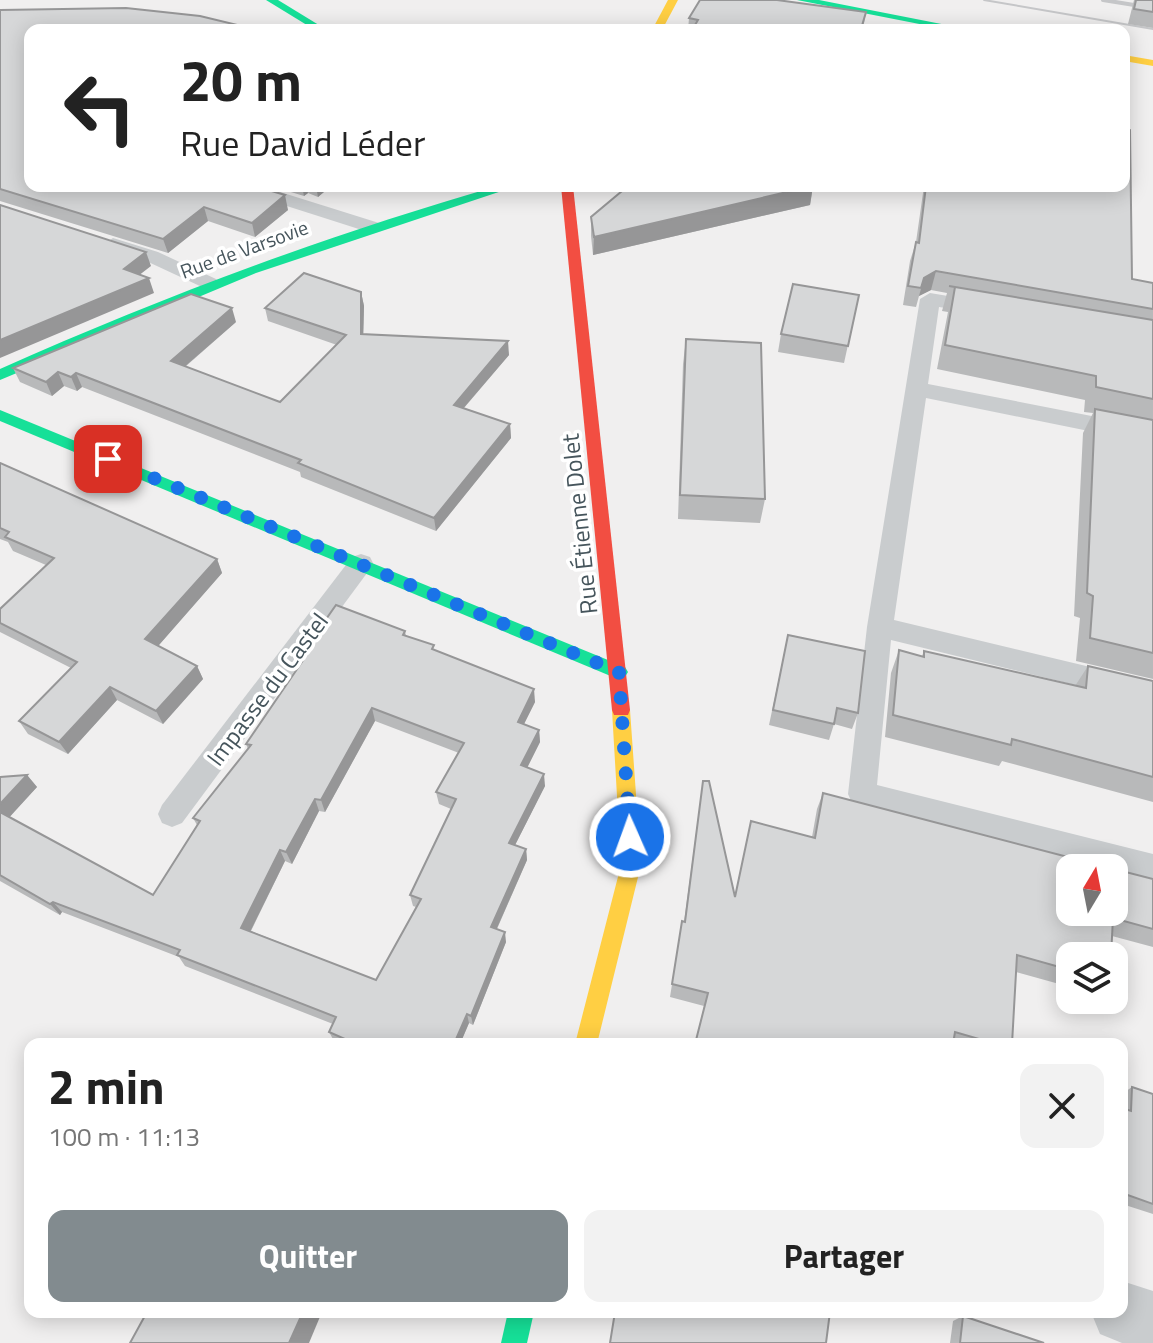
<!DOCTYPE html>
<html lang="fr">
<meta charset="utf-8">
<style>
body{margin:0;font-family:"Titillium Web",sans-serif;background:#f2f2f2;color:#222;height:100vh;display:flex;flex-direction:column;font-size:30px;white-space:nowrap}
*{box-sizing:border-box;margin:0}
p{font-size:26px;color:#767676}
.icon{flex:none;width:44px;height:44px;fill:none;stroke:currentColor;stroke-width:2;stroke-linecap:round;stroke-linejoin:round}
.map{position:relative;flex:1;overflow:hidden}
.panel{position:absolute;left:24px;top:1038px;width:1104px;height:280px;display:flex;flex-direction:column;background:#fff;border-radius:16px;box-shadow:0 4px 20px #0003}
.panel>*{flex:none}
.banner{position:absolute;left:24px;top:24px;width:1106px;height:168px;border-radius:16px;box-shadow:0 4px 20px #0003;background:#fff;color:#222;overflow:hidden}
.needle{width:52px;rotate:10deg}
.fabs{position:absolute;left:1056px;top:854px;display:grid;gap:16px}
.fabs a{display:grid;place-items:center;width:72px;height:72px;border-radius:16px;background:#fff;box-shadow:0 4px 20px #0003;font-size:40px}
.pin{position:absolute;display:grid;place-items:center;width:68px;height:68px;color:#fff;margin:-34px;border-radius:16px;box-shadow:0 4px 12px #0006}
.me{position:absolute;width:88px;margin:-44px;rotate:358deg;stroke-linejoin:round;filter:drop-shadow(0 0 6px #0008)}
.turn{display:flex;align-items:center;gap:28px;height:168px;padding:0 24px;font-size:36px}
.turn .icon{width:104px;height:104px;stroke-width:2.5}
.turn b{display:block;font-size:56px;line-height:68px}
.round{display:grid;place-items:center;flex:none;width:84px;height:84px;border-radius:16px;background:#f2f2f2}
.head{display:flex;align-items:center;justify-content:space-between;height:136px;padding:0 24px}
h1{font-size:48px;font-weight:700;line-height:60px}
.primary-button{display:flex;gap:16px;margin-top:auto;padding:16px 24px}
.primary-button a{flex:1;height:92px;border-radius:16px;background:#828b8f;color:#fff;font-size:32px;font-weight:700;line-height:92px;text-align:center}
.primary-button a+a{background:#f2f2f2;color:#222}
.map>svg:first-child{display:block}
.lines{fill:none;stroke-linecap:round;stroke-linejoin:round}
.lane{fill:#c9ccce;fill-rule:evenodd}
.street{fill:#c9ccce;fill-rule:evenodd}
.fast{fill:#16e098;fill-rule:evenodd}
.slow{fill:#ffcf43;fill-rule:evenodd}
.jam{fill:#f24e42;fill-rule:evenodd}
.tram{stroke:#c5c6c8;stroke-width:2}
.rail{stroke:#c5c6c8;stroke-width:4}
.wall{fill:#b8b9ba;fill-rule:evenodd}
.shaded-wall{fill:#969697}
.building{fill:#d6d7d8;stroke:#969697;stroke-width:2;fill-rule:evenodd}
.route{stroke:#1a73e8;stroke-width:14;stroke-dasharray:0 25.2}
.labels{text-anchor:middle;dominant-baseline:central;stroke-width:7;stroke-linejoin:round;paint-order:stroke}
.far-street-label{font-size:20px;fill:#46555c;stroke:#fff}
.street-label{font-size:24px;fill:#46555c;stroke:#fff}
</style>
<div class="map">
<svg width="1153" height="1343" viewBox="0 0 1153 1343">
<rect width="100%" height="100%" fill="#f0efef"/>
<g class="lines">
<g class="lane">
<path d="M234,186H261L379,223L381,227L379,231H365L237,190Z"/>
<path d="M113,238L158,252L216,279L219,283L216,287H202L144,260L106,248L104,244Z"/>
<path d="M930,293L978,301L988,307L978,313L939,307L928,384L1153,428V444L926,398L894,620L1153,682V704L891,640L877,785L1153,854V880L862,806L852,803L848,794L867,627L920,299Z"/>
<path d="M361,554L370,557L373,563L370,569L182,823L172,827L162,823L158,814L162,805L352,557Z"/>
</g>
<path class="street" d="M1122,1281L1153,1291V1343H1122L1100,1334L1091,1312H1122Z"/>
<g class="fast">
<path d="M266,0H278L327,30H315Z"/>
<path d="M797,0H819L972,30H950Z"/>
<path d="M498,186H517L256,273L0,380V369C162,297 327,235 498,186Z"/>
<path d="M0,410L625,667L628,672L625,677H613L0,421Z"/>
<path d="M508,1312H534L527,1343H501Z"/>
</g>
<g class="slow">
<path d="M668,0H678L662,30H652Z"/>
<path d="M1124,55L1153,60V66L1124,61Z"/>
<path d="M621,702L628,705L630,710L641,865L597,1044H575L621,865L612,710L614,705Z"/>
</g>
<path class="jam" d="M561,186H573L630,710L628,715H614L612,710Z"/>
<path class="tram" d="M984,0L1153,29"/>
<path class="rail" d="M1103,0L1153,8"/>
</g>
<g class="wall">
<path d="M700,0H783V1L866,12L863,29L873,30H688L689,18Z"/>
<path d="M1134,0H1153V28L1128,24Z"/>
<path d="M0,10L30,186L288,210L255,237L208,221L168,253L0,201Z"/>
<path d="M271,186H331L318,197L308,193L304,196Z"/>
<path d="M813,186L810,205L593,255L591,236V217Z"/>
<path d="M924,186H1124L1132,279L1153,283V679L1076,661L1080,618L1074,616L1083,433L1093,413L1084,412L1085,400L937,369L948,312L942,311L947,293L931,290L919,296L916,307L903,305L910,261L916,242Z"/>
<path d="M361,292L364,306L363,334L509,355L464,408L510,424L511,438L436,531L301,477L300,472L82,387L77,391L64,386L52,396L20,382L13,368L236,322L185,367L280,402L337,345L268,321L265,308Z"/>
<path d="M859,295L844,363L778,352L781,334Z"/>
<path d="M686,339L765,499L760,523L678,519L683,364Z"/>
<path d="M0,463L217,559L222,573L158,646L197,666L203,679L163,724L117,700L68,754L28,734L19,721L71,668L0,632V609L46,565L13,551L8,542L0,539Z"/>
<path d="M405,631L406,636L535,702L524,724L539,730L540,742L527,768L545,786L515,845L526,849L527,860L497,929L506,942L473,1025L469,1023L460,1044H340L334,1041L329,1032L333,1024L185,966L179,957L62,912L60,915L0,881V777L27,775L37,787L9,817L153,895L197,825L193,818L248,749L246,744L303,661L301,655ZM375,721L459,753L436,792L439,804L451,809L410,895L413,906L416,907L376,980L251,931L285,861L292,864L319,811L325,812Z"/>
<path d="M788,635L858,713L852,729L834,724L829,740L769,725Z"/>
<path d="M899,650L922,656L924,651L1075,686L1088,666L1153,681V802L1002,761L999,766L885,737L891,673Z"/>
<path d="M703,781L735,895L751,821L812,837L817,809L823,793L1153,879V947L1112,936L1070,956V987L1016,972L1012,1044H695L704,1006L670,997L682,921L684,922Z"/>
<path d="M1132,1087L1153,1094V1214L1122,1204V1094Z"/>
<path d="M963,1316L1044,1343H950L953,1321Z"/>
</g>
<g class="shaded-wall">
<path d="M302,186H306L308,193L304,196Z"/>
<path d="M316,186H331L318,197Z"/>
<path d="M813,186L810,205L593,255L594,237Z"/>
<path d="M285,195L288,210L255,237L252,223Z"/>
<path d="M204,207L208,221L168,253L163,239Z"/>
<path d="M146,252L151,266L129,283L124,269Z"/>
<path d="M936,271L931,290L919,296L924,278Z"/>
<path d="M149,278L154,293L0,358V340Z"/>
<path d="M361,292L364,306L363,348L361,334Z"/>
<path d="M232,308L236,322L175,375L171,361Z"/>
<path d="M508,341L509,355L455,418L454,405Z"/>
<path d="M58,372L64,386L52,396L46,382Z"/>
<path d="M76,373L82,387L77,391L71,377Z"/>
<path d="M510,424L511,438L436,531L434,518Z"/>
<path d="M217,559L222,573L152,653L145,639Z"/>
<path d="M197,666L203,679L163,724L156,711Z"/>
<path d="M110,687L117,700L68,754L59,742Z"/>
<path d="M534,689L535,702L519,734L518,722Z"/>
<path d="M372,708L375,721L325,812L321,800Z"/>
<path d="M539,730L540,742L522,778L521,765Z"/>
<path d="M544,774L545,786L510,855L509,843Z"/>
<path d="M27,775L37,787L6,821L0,815V804Z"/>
<path d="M315,799L319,811L292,864L286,852Z"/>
<path d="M526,849L527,860L493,937L491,927Z"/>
<path d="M280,850L285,861L247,938L241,928Z"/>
<path d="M53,902L62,912L60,915L50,904Z"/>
<path d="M505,932L506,942L473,1025L471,1016Z"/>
<path d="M467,1014L469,1023L460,1044H454Z"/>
<path d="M303,1312H322L309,1343H289Z"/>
</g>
<g class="building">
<path d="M700,0H777L866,12L861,29L873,30H692L698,20L689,18Z"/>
<path d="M1136,0H1153V12L1134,9Z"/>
<path d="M126,8L200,16L258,30H30V186H255L285,195L252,223L204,207L163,239L0,189V10Z"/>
<path d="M1124,129L1130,130L1132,279L1153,283V309L936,271L924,278L921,288L908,286L916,242L919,243L926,186H1124Z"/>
<path d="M628,186H813L594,237L591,217Z"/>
<path d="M0,205L146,252L124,269L149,278L0,340Z"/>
<path d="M304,273L361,292V334L508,341L454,405L510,424L434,518L298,463L301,460L76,373L71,377L58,372L46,382L13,368L191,294L232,308L171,361L280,402L346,335L265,308Z"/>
<path d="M793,284L859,295L848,346L781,334Z"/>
<path d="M949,286L1153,320V399L1096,387V376L945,345L955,287Z"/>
<path d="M686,339L761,343L765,499L680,495Z"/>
<path d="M1095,409L1153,420V653L1090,638L1093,596L1087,593Z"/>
<path d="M0,463L217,559L145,639L197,666L156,711L110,687L59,742L19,721L77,662L0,623V609L54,558L5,537L9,532L0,528Z"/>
<path d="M336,605L405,631L403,635L434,645L432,649L534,689L518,722L539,730L521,765L544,774L509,843L526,849L491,927L505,932L471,1016L467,1014L454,1044H356L329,1032L336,1017L177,955L180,950L53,902L50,904L0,875V812L153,895L200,821L193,818L251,745L246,744L306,656L301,655ZM372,708L464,743L436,792L456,799L410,895L421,899L376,980L241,928L280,850L286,852L315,799L321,800Z"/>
<path d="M788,635L865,651L858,713L837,708L834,724L773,710Z"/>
<path d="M899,650L924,657V651L1086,688L1088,666L1153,681V777L1012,739L1011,745L893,715Z"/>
<path d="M27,775L0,804V777Z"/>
<path d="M703,781H709L735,897L751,821L815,838L823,793L1110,868H1070V912H1114V869L1153,879V929L1113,918L1111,956H1070V970L1017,955L1012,1044H996L955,1032L953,1044H695L708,993L672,984L682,921L685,922Z"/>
<path d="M1132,1087L1153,1094V1204L1122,1193V1108L1131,1111Z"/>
<path d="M147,1312H303L289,1343H130Z"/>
<path d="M615,1312H830L826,1343H610Z"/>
<path d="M963,1316L1044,1343H960Z"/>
</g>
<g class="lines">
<path class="route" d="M108,459L619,672L630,837"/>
</g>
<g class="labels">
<g class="far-street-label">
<text transform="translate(244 249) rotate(-20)">Rue de Varsovie</text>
</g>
<g class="street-label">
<text transform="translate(579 524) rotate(-96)">Rue Étienne Dolet</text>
<text transform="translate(267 689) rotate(-53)">Impasse du Castel</text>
</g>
</g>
</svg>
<div class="fabs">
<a><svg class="needle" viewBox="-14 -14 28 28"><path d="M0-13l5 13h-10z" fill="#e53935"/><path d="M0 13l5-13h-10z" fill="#767676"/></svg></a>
<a><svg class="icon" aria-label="layers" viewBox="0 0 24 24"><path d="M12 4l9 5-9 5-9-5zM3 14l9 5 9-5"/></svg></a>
</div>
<div class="pin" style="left:108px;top:459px;background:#d93025"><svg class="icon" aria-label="arrive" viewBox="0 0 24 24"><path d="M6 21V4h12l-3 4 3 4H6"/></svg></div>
<svg class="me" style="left:630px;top:837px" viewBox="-20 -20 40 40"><circle r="17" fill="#1a73e8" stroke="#fff" stroke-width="3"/><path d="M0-11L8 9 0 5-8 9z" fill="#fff"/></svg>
<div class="banner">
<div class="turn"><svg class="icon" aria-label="left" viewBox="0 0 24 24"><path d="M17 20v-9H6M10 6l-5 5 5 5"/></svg><div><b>20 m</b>Rue David Léder</div></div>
</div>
<section class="panel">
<div class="head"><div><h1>2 min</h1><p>100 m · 11:13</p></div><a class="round"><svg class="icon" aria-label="close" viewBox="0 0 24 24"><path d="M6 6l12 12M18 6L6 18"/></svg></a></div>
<div class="primary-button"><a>Quitter</a><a>Partager</a></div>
</section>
</div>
